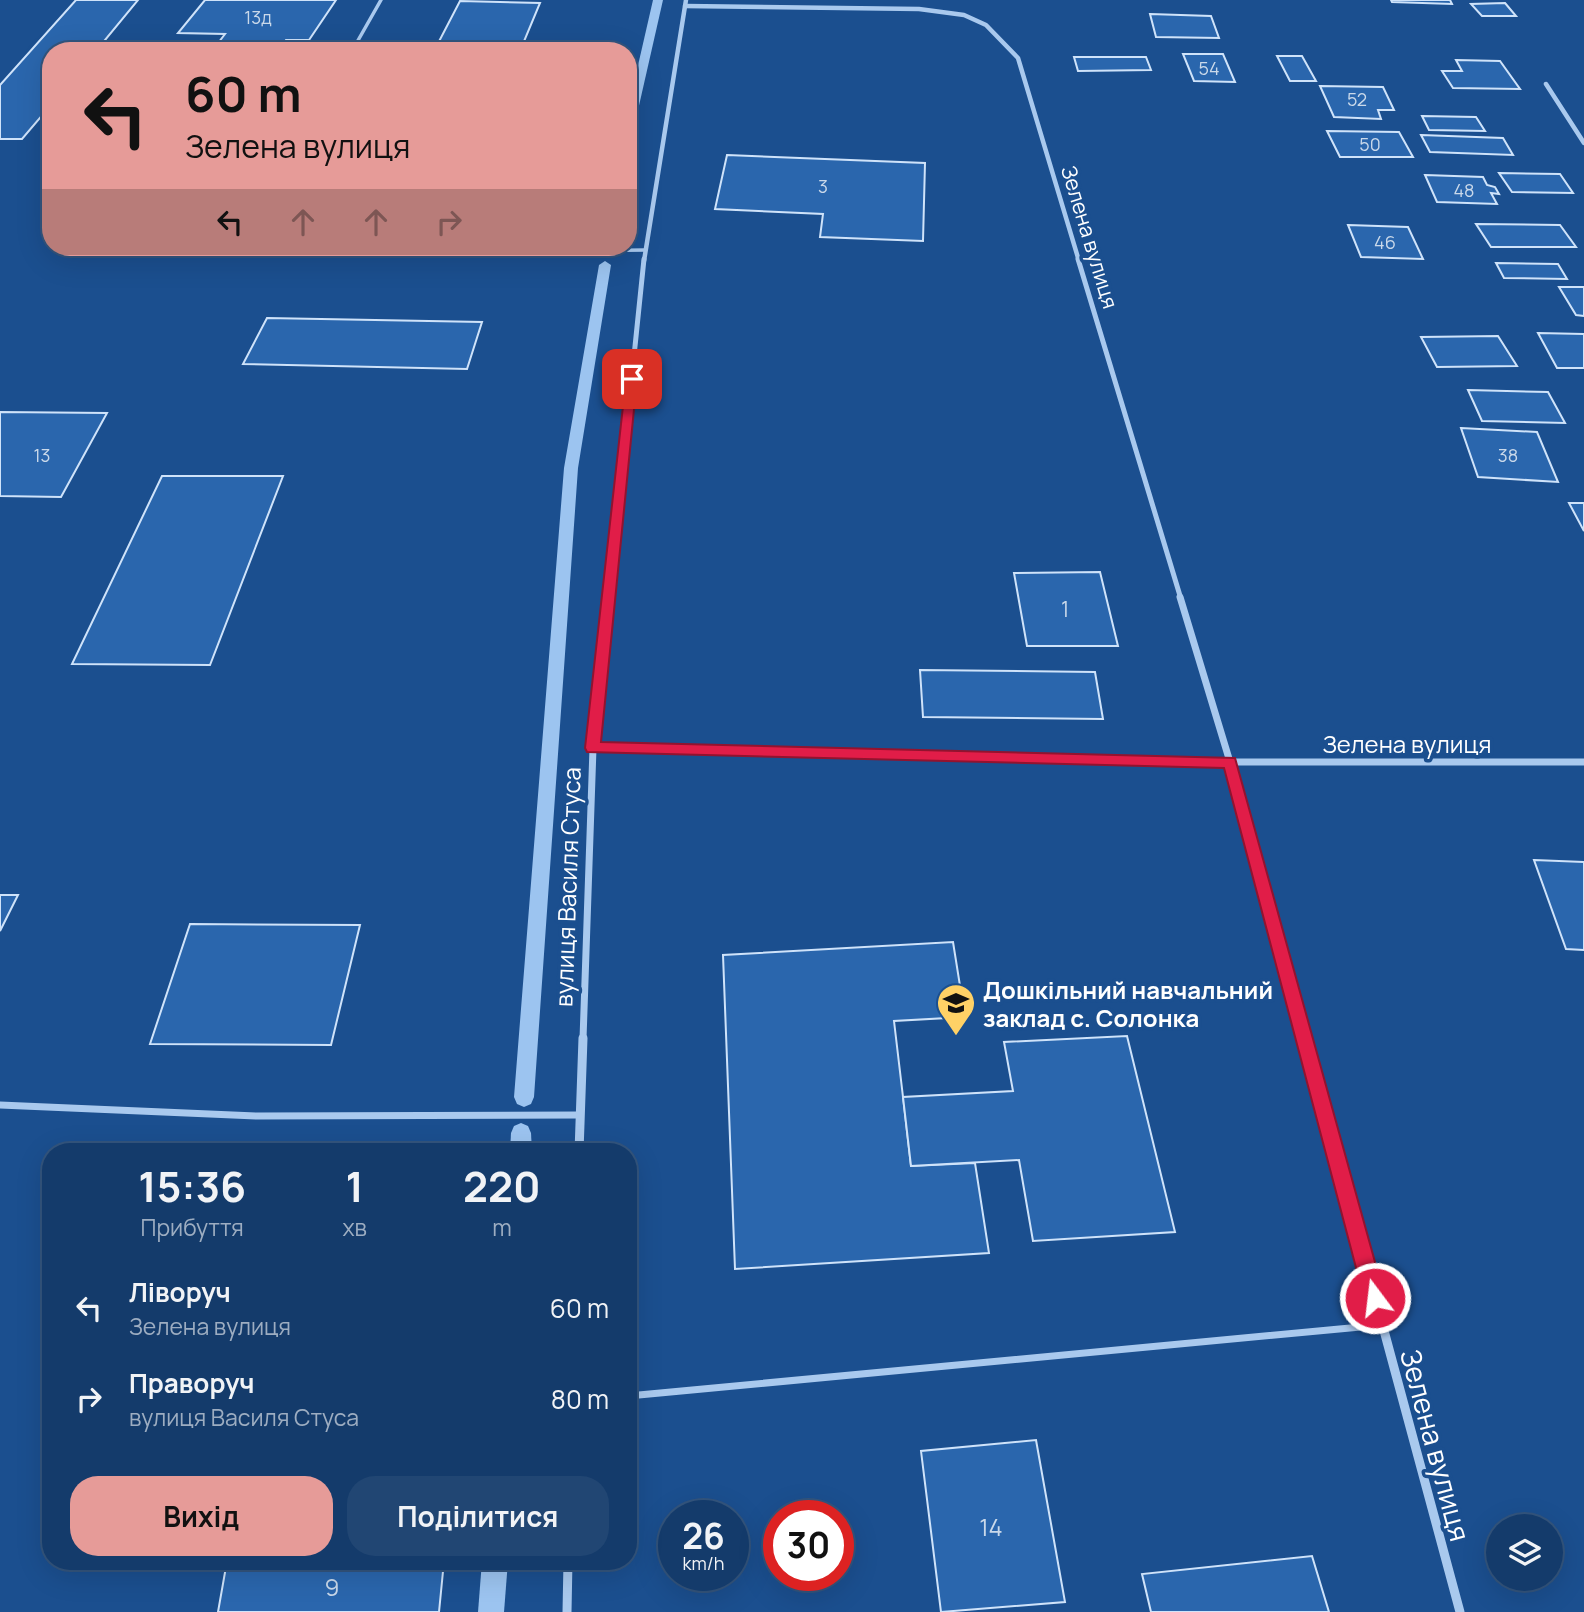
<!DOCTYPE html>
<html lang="uk">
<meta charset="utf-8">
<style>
body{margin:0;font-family:Manrope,sans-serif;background:#214673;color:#f1f3f6;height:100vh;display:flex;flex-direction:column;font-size:26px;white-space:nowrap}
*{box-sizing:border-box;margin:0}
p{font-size:23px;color:#9dadc1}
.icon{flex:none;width:38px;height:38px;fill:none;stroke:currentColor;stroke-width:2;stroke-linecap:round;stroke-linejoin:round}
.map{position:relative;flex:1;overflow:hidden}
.details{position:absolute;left:42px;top:1143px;width:595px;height:427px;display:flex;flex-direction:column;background:#143b6b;border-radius:28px;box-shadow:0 7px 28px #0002,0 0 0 2px #33557e}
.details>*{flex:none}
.hud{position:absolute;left:42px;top:42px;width:595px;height:214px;border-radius:28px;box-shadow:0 7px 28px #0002,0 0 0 2px #33557e;background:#e69b98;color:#111;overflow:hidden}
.tools{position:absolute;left:1486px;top:1514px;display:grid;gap:14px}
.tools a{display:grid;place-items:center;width:77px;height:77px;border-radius:50%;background:#143b6b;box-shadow:0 7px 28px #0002,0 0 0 2px #33557e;font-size:35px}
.speed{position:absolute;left:658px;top:1500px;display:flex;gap:14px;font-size:35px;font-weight:700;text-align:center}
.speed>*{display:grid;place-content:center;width:91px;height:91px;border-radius:50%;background:#143b6b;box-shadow:0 7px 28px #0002,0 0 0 2px #33557e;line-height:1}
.speed small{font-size:18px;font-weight:400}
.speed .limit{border:10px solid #d22;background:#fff;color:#111}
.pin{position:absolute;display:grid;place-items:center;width:60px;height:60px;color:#fff;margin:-30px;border-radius:14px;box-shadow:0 4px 10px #0006}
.me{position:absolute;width:77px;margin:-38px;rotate:345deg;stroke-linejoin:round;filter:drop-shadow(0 0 5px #0008)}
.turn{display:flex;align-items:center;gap:24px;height:147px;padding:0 28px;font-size:32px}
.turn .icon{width:91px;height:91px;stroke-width:2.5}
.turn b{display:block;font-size:49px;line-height:60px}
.lanes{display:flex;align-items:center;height:66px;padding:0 28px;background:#0003;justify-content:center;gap:35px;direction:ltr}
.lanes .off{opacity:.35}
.eta{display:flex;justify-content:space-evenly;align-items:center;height:119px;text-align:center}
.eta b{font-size:42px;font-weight:700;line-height:49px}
.primary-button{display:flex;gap:14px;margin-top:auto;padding:14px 28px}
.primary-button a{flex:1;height:80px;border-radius:28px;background:#e69b98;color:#111;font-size:28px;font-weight:700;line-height:80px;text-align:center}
.primary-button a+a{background:#214673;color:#f1f3f6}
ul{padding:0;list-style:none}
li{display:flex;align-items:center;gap:21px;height:91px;padding:0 28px}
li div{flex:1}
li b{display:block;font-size:26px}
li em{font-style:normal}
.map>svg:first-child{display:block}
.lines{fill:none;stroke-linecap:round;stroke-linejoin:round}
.stream{fill:#9cc4f0;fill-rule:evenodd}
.building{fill:#2a66ad;stroke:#cfe3fa;stroke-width:2}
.service-far1{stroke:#a9c9ee;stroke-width:3.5}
.service{stroke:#a9c9ee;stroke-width:7}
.minor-far3{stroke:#a9c9ee;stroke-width:4.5}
.minor-far2{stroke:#a9c9ee;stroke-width:5}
.minor-far1{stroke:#a9c9ee;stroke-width:7}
.minor{stroke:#a9c9ee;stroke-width:9}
.route{fill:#e11d48;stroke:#92132f;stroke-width:2}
.labels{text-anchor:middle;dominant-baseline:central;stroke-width:7;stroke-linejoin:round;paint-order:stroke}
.far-number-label{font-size:18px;fill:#cad9ea}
.far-street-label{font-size:21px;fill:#fff;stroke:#1b4f8f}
.number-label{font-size:21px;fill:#cad9ea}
.street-label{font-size:24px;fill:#fff;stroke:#1b4f8f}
.poi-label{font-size:24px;font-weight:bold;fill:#fff;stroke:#1b4f8f;text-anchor:start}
.near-number-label{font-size:24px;fill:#cad9ea}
.near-street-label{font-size:28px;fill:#fff;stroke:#1b4f8f}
</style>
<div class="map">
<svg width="1584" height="1612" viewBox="0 0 1584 1612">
<rect width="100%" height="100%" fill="#1b4f8f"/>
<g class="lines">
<g class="stream">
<path d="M653,0H663L633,132L628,135V109Z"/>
<path d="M605,261L611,265L578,468L534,1097L531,1104L524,1107L517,1104L514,1097L564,468L599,265Z"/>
<path d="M521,1123L528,1126L531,1133L532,1152H510L511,1133L514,1126Z"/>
<path d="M482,1561H508L504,1612H478Z"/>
</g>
</g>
<g class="building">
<path d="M76,0H138L96,51H51V105L22,139H0V85Z"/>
<path d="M205,0H336L309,40H286L278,51H212L225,34L178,33Z"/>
<path d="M1391,0H1450L1452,4L1392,2Z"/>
<path d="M460,1L540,3L520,51H434Z"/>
<path d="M1505,3L1516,16H1482L1471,4Z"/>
<path d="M1150,14L1211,16L1219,38L1156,37Z"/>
<path d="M1183,54H1223L1235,82L1194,81Z"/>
<path d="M1277,56H1302L1316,81H1290Z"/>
<path d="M1074,57H1146L1151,70L1078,71Z"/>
<path d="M1456,60L1500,61L1520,89L1453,88L1442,71H1462Z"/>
<path d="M1320,86L1383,87L1394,110H1378L1381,119L1334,117Z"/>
<path d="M1422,116L1476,117L1485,131L1429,130Z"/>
<path d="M1327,131L1399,132L1413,157H1340Z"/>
<path d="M1421,135L1503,138L1513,155L1430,152Z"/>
<path d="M727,155L925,163L923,241L820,237L823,214L715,209Z"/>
<path d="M1499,173L1560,174L1573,193L1512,192Z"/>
<path d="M1425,175L1483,177L1487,185L1495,187L1499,194L1491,193L1497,204L1437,202Z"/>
<path d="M1476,224L1560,225L1576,247H1491Z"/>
<path d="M1348,225L1408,227L1423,259L1361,257Z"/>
<path d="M1496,263L1558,264L1567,279L1504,278Z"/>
<path d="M1559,287H1584V316L1576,315Z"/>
<path d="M267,318L482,322L467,369L243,364Z"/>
<path d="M1538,333L1584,334V368H1557Z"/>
<path d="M1498,336L1517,366L1437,367L1421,337Z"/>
<path d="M1468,390L1548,392L1565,423L1482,421Z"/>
<path d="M0,412L107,413L61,497L0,496Z"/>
<path d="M1461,428L1537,432L1558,482L1478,477Z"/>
<path d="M162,476H283L210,665L72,664Z"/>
<path d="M1569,503H1584V531Z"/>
<path d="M1100,572L1118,646H1027L1014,573Z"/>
<path d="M920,670L1095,672L1103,719L923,717Z"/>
<path d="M1534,860L1584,862V950L1566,949Z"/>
<path d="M0,895H18L0,931Z"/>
<path d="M190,924L360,925L331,1045L150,1044Z"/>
<path d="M953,942L965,1017L894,1021L903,1097L911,1166L975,1163L989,1253L735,1269L723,955Z"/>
<path d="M1127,1036L1175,1232L1033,1241L1019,1160L911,1166L903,1097L1013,1091L1004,1042Z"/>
<path d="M1036,1440L1065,1602L941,1612L921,1451Z"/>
<path d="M1312,1556L1329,1612H1151L1142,1574Z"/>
<path d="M227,1561H444L439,1612H218Z"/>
</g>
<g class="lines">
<g class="service-far1">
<path d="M352,51L381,0"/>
<path d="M260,247L279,255L645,250"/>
</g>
<g class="service">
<path d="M0,1105L256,1116L579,1115"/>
<path d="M628,1396L1382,1325"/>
</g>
<g class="minor-far3">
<path d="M685,6L919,9L964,15L986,25L1018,58L1079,261"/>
<path d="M1546,84L1584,143"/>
<path d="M644,261L686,0"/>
</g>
<g class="minor-far2">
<path d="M1078,259L1181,599"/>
<path d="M609,599L644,259"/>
</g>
<g class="minor-far1">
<path d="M1180,597L1230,762L1305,1039"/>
<path d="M593,748L1230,762H1584"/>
<path d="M583,1039L593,748L609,597"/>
</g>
<g class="minor">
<path d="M1305,1038L1460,1612"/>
<path d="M579,1152L583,1038"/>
<path d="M567,1612L568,1561"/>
</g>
</g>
<path class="route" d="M632,375L637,379L601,742L1235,758L1385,1298L1382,1305L1375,1308L1368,1305L1364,1298L1224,768L587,752L585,748L626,379Z"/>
<defs>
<symbol id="school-pin" viewBox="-11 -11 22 30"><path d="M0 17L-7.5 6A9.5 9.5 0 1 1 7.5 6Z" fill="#ffd166" stroke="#1b4f8f"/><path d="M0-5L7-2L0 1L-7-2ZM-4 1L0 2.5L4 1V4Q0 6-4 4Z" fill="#111"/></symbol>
</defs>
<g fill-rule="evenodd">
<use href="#school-pin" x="934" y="981" width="44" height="60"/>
</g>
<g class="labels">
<g class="far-number-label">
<text x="258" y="17">13д</text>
<text x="1209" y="68">54</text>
<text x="1357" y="99">52</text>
<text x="1370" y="144">50</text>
<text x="823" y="186">3</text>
<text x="1464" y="190">48</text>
<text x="1385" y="242">46</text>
<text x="42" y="455">13</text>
<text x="1508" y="455">38</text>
</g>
<g class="far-street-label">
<text transform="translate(1090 237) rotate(73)">Зелена вулиця</text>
</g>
<g class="number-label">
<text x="1065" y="609">1</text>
</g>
<g class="street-label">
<text x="1407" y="743">Зелена вулиця</text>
<text transform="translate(567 887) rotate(-88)">вулиця Василя Стуса</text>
</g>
<g class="poi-label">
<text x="983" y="989">Дошкільний навчальний<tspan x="983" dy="28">заклад с. Солонка</tspan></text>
</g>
<g class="near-number-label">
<text x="991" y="1526">14</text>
<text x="332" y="1586">9</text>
</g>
<g class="near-street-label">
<text transform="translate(1436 1445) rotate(75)">Зелена вулиця</text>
</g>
</g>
</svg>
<div class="tools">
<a><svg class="icon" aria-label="layers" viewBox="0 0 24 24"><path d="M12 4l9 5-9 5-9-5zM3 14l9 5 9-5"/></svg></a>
</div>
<div class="speed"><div>26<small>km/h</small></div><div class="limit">30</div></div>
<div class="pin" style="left:632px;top:379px;background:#d93025"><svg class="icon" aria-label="arrive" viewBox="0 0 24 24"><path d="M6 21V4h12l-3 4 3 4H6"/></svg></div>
<svg class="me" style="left:1375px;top:1298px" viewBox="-20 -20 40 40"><circle r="17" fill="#e11d48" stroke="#fff" stroke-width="3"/><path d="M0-11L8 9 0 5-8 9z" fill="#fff"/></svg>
<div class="hud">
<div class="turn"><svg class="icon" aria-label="left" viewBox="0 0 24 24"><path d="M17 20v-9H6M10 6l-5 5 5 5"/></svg><div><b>60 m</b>Зелена вулиця</div></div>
<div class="lanes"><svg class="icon" aria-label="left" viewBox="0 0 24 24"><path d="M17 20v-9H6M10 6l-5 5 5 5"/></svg><svg class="icon off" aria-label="ahead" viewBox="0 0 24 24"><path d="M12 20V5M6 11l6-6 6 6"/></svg><svg class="icon off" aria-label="ahead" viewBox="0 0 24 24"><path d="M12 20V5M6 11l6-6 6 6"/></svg><svg class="icon off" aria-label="right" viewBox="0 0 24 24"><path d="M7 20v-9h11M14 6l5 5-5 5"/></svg></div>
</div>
<section class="details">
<div class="eta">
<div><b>15:36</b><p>Прибуття</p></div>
<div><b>1</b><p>хв</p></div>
<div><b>220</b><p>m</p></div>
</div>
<ul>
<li><svg class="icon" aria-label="left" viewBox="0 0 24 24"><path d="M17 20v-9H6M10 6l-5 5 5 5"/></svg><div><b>Ліворуч</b><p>Зелена вулиця</p></div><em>60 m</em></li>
<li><svg class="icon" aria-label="right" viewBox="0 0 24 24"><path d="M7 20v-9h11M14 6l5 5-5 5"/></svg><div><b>Праворуч</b><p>вулиця Василя Стуса</p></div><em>80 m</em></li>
</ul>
<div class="primary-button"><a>Вихід</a><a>Поділитися</a></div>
</section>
</div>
